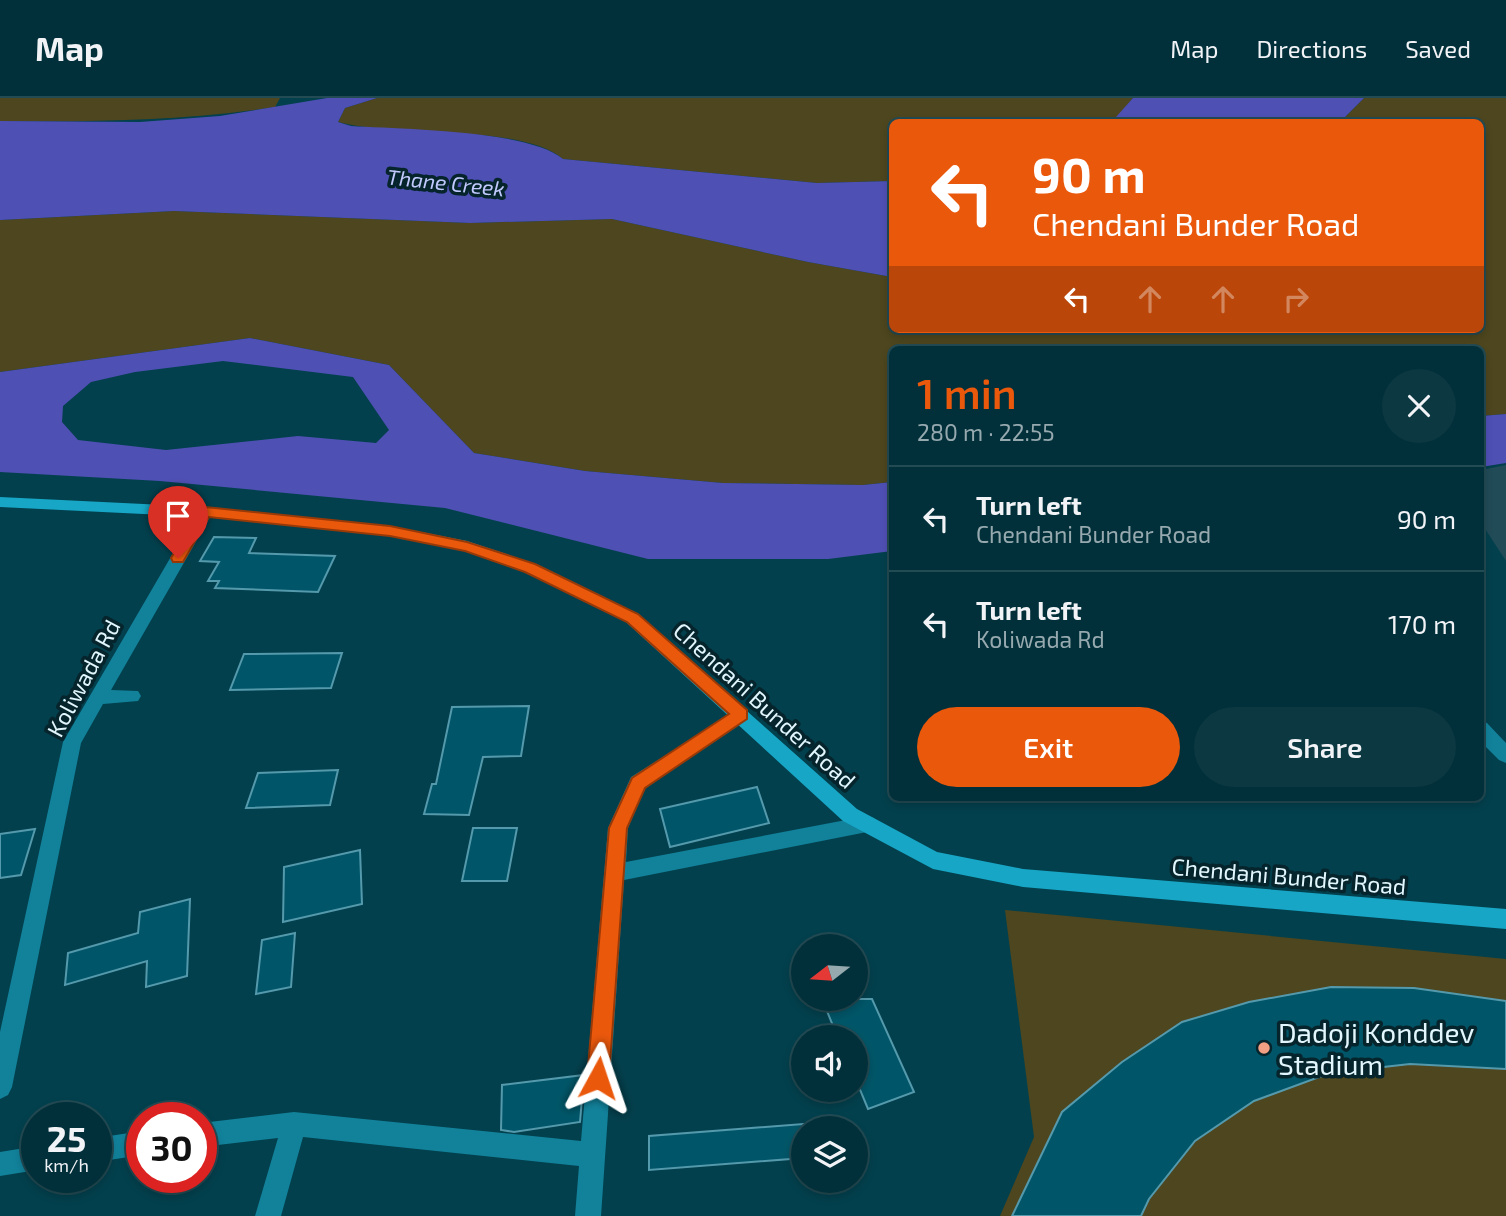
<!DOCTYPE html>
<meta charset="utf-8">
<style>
body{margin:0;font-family:"Exo 2",sans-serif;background:#0c3842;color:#f1f3f6;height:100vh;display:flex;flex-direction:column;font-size:26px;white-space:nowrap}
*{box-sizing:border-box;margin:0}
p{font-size:23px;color:#96a9af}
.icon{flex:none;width:38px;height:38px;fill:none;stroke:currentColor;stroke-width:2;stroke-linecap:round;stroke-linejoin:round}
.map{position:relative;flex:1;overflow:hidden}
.details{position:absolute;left:889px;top:248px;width:595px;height:455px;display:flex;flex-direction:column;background:#02303a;border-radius:10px;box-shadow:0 4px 10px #0003,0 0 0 2px #234b54}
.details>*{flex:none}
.guide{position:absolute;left:889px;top:21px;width:595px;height:214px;border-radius:10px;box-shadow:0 4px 10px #0003,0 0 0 2px #234b54;background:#ea580c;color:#fff;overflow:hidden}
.needle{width:46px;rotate:253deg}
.buttons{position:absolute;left:791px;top:836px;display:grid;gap:14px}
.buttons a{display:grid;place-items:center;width:77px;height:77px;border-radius:50%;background:#02303a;box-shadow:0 4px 10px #0003,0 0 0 2px #234b54;font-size:35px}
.speed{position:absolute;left:21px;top:1004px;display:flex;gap:14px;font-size:35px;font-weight:700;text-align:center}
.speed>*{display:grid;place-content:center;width:91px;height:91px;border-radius:50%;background:#02303a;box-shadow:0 4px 10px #0003,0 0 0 2px #234b54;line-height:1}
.speed small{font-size:18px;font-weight:400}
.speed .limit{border:10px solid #d22;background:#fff;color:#111}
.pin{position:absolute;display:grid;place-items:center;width:60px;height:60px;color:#fff;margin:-72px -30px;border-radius:50% 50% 50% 0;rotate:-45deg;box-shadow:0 0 7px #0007}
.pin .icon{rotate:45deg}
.me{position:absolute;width:77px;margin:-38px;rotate:5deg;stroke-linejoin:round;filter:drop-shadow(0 0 5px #0008)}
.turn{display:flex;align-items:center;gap:24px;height:147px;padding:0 28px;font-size:32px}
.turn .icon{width:91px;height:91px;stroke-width:2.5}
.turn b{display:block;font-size:49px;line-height:60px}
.lanes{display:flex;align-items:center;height:66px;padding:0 28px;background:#0003;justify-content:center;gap:35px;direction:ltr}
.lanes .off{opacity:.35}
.round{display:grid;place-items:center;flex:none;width:74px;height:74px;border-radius:37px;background:#0c3842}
.overview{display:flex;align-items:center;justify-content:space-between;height:119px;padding:0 28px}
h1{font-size:42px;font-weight:600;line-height:52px;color:#ea580c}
.cta{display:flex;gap:14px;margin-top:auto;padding:14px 28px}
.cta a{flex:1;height:80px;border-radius:42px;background:#ea580c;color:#fff;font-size:28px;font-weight:600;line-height:80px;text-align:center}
.cta a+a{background:#0c3842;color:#f1f3f6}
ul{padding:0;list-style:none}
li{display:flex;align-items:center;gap:21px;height:105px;padding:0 28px;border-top:2px solid #234b54}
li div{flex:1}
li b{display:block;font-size:26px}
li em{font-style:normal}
header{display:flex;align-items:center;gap:42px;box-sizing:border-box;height:98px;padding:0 35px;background:#02303a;border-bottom:2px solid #234b54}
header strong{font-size:33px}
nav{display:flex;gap:38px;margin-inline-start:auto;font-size:24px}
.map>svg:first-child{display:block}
.built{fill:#214b57}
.green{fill:#4d461e}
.water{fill:#4f50b4;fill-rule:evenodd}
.building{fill:#005668;stroke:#5499ac;stroke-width:2}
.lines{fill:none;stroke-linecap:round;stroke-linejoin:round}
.street{fill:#12829b;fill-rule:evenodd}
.secondary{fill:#17a6c6;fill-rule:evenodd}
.route{fill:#ea580c;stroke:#983908;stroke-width:2}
.poi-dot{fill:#f39f84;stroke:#06242c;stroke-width:2.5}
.labels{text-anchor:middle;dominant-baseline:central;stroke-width:7;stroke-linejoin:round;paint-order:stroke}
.far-water-label{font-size:21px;font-style:italic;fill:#c1c9fd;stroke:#06242c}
.street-label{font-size:23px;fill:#e2f6fd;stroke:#06242c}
.near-poi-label{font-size:28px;fill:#e2f6fd;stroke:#06242c;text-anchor:start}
</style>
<header>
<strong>Map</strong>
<nav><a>Map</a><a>Directions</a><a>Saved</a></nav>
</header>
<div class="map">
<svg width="1506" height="1118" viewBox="0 0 1506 1118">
<rect width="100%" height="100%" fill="#03404d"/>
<path class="built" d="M1506,367V463L1480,423L1481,372Z"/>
<g class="green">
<path d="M0,0H280L275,9C183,23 93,24 0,23Z"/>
<path d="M377,0H1133L1117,19L1121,24H892V83L817,85L563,61C523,26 394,39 338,24L345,10Z"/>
<path d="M1364,0H1506V316L1481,318L1480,252H892V384L863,387L723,385L585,373L474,355L389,267L250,240L0,274V122L174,113L470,125L612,121L808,164L892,179V231H1480V24H1340Z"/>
<path d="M1005,812L1506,861V1118H1000L1034,1039Z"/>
</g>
<g class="water">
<path d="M327,0H377L345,10L338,24L351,28C400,31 529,32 563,61L817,85L892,83V179L808,164L612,121L470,125L174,113L0,122V23L140,24L220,18Z"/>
<path d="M1133,0H1364L1340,24H1121L1116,19Z"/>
<path d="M250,240L389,267L474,355L585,373L723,385L863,387L892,384V453L828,461H648L445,410L160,383L0,374V274ZM223,263L353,279L389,332L376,345L298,338L166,352L78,342L62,324L63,308L91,284L135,274Z"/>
<path d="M1506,316V365L1481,369V318Z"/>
</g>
<g class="building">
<path d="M214,439L256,440L249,455L335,458L318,494L215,490L219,483H208L219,464L200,463Z"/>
<path d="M342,555L331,590L230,592L244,556Z"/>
<path d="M529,608L521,658L483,659L469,717L424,716L432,686H436L452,609Z"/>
<path d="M338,672L330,707L246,710L258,675Z"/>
<path d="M757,689L769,725L670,749L660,711Z"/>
<path d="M473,730H517L507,783H462Z"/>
<path d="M35,731L21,777L0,780V736Z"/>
<path d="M360,752L362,806L283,824L284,769Z"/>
<path d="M190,801L187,878L146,889L147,863L65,887L68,855L138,835L140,814Z"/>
<path d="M295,835L291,889L256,896L262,842Z"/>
<path d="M1331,889L1414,890L1506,903V971L1410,966L1330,975L1254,1003L1195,1043L1149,1101L1141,1118H1012L1062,1014L1122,964L1182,924L1249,904Z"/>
<path d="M822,901H872L914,994L868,1011L856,982V940H838Z"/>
<path d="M584,977L580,1024L514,1034L501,1032L502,987Z"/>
<path d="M803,1026V1060L649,1072V1038Z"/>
</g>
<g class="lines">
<g class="street">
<path d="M205,409L213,414L111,592L138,593L141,598L138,603L103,606L81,645L12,989L8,997L0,1001V934L63,644L197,414Z"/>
<path d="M741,610L747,612L750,617L747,622L645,690L628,730L626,764L867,718L874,720L877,726L874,732L867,734L624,782L601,1118H575L579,1068L303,1039L281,1118H255L278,1040L201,1049V1025L294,1014L581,1043L608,730L631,679Z"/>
<path d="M1480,623L1487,625L1506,645V665L1499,662L1480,643Z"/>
<path d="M142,1033V1057L96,1064V1040Z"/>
<path d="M37,1048V1072L0,1078V1054Z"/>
</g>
<path class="secondary" d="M0,399L205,409L390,428L467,443L536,466L638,516L857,711L937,754L1023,771L1506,811V831L1023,789L933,771L843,723L626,524L524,474L464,453L390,438L205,419L0,409Z"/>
</g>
<path class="route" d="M205,409L390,428L467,444L535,466L638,516L747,612V621L645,690L627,730L609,980L606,988L598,991L590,988L587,980L609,730L632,680L729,616L627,524L525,474L465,453L390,438L209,419L183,464H173L171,460L198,414Z"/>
<circle class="poi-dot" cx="1264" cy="950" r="7"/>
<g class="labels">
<g class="far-water-label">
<text transform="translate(446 84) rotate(6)">Thane Creek</text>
</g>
<g class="street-label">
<text transform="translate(83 580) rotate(-62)">Koliwada Rd</text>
<text transform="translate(765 607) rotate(42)">Chendani Bunder Road</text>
<text transform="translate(1289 778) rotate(5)">Chendani Bunder Road</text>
</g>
<g class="near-poi-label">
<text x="1278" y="934">Dadoji Konddev<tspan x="1278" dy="32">Stadium</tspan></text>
</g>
</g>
</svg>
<div class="buttons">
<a><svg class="needle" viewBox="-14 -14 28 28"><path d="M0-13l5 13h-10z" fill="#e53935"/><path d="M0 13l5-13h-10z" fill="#96a9af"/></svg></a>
<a><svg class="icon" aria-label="sound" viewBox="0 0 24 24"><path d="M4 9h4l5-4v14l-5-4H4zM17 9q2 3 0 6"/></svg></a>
<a><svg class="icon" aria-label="layers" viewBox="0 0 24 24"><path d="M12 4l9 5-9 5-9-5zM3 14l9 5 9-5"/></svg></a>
</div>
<div class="speed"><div>25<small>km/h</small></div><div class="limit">30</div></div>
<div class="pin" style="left:178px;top:460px;background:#d93025"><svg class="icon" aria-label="arrive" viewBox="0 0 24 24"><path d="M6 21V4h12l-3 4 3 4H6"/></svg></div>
<svg class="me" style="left:598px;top:980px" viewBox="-20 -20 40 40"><path d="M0-17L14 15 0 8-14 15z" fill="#ea580c" stroke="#fff" stroke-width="4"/></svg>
<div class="guide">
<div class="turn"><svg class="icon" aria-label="left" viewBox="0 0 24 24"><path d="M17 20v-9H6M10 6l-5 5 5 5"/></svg><div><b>90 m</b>Chendani Bunder Road</div></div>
<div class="lanes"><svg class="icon" aria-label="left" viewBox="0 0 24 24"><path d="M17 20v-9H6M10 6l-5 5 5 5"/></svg><svg class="icon off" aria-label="ahead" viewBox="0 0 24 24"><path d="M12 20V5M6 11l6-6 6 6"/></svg><svg class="icon off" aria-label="ahead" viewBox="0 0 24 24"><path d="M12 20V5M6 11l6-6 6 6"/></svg><svg class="icon off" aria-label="right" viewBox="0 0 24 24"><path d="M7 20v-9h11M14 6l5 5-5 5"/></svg></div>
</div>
<section class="details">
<div class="overview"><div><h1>1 min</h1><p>280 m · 22:55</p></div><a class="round"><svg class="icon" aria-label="close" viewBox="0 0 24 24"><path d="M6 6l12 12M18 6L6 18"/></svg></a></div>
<ul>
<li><svg class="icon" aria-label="left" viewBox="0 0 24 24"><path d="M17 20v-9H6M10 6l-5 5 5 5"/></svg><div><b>Turn left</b><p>Chendani Bunder Road</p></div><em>90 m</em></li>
<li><svg class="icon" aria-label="left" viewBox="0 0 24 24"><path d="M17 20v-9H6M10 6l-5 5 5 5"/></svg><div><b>Turn left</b><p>Koliwada Rd</p></div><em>170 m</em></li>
</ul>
<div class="cta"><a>Exit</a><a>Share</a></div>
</section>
</div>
